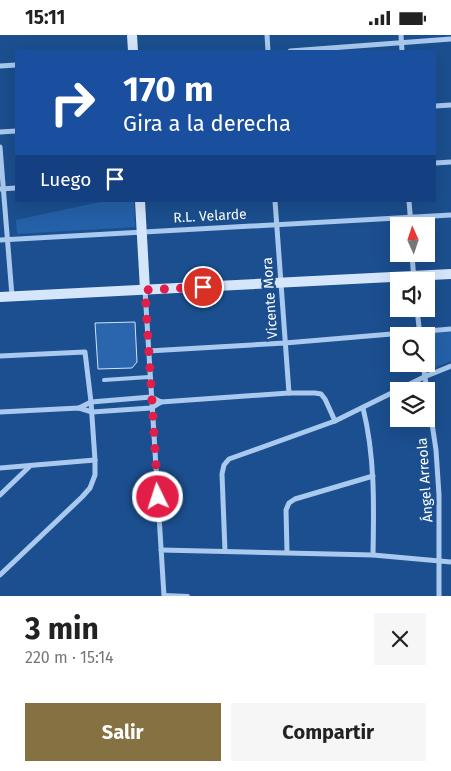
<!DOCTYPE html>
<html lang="es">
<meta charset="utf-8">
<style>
body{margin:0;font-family:"Fira Sans",sans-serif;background:#f6f6f6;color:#222;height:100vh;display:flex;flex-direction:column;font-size:19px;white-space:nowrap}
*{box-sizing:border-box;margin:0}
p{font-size:16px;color:#767676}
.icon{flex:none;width:28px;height:28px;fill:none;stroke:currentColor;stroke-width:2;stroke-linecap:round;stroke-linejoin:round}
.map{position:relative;height:561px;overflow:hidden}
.drawer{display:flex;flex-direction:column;background:#fff;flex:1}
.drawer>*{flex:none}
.guide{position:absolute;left:15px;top:15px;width:421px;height:152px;border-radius:0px;box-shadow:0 5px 20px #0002;background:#1a4fa0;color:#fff;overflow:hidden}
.needle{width:32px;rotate:357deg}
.fabs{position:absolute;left:390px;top:182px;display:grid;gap:10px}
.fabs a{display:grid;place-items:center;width:45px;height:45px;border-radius:0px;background:#fff;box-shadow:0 5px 20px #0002;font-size:25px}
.pin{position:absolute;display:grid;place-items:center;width:42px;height:42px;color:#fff;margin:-21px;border:2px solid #fff;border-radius:50%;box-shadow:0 1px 5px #0007}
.me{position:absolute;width:55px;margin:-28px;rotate:356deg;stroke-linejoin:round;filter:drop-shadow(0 0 4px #0008)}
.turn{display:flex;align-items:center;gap:18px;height:105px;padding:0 25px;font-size:22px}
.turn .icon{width:65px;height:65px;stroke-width:2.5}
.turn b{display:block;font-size:35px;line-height:42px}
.then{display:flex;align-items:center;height:48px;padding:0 25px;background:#0003;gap:10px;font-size:19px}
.round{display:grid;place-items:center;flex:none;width:52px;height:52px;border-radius:0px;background:#f6f6f6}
.summary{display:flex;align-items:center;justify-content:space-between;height:85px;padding:0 25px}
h1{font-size:30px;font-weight:700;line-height:38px}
.button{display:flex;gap:10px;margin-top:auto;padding:10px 25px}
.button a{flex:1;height:58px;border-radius:0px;background:#857141;color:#fff;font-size:20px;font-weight:700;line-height:58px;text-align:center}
.button a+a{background:#f6f6f6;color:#222}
.status{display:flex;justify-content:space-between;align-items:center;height:35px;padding:0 25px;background:#fff;direction:ltr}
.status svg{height:14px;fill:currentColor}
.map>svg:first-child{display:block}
.green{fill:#2461a8}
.building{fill:#2a66ad;stroke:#cfe3fa}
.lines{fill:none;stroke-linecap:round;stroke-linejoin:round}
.lane{stroke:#a9c9ee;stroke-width:4}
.street{stroke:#a9c9ee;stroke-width:5}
.secondary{stroke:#d6e6fa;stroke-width:10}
.route{stroke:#e11d48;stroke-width:9;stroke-dasharray:0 16.2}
.labels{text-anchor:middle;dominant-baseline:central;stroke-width:5;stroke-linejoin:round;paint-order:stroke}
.street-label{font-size:14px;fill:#fff;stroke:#1b4f8f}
</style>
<div class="status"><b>15:11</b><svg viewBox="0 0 49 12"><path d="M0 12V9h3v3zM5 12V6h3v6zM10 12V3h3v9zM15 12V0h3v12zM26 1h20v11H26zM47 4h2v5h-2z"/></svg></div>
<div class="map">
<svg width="451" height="561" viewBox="0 0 451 561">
<rect width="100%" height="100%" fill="#1b4f8f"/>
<g class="green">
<path d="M105,166H134L135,192L17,199L16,185Z"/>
<path d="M451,297V326L429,335L426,301L424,299Z"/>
</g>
<path class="building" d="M135,287L137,327L132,333L98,334L95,288Z"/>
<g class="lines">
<g class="lane">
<path d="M104,345L149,342"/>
<path d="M164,560L188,561"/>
</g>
<g class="street">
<path d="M267,0L268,16"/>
<path d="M401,0L402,16"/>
<path d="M290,16L451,4"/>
<path d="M0,31L16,30"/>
<path d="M435,71L451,70"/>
<path d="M0,97L16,96"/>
<path d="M0,112L12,261"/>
<path d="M435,128L451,127"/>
<path d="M0,154L16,153"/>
<path d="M275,166L289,358"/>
<path d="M409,166L411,191"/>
<path d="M0,205L451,180"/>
<path d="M412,219L414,246"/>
<path d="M145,255L164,561"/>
<path d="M417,274L420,301"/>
<path d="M148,316L285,308L451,294"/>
<path d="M0,321L85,317L91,367L95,425V440L90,453L82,462L0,540"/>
<path d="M423,329L436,415L439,460V561"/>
<path d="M79,373L91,367L151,362L161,367L289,358H315L321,359L325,364L335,386"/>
<path d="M363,373C375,421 374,471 373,520"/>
<path d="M0,377L79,373L92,377L151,373L161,367"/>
<path d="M0,433L95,425"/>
<path d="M0,460L29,432"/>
<path d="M161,515L373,520L451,527"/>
<path d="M225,516L222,439L224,430L229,424L335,386L424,342L451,331"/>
<path d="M287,517L286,475L289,468L295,464L373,441"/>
</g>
<g class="secondary">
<path d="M132,0L133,16"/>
<path d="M140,166L145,255"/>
<path d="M0,262L451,239"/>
</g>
</g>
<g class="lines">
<path class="route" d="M158,462L145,255L203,252"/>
</g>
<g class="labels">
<g class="street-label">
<text transform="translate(210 181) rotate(-3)">R.L. Velarde</text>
<text transform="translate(270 263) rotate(-94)">Vicente Mora</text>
<text transform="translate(425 445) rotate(-94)">Ángel Arreola</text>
</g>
</g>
</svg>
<div class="fabs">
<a><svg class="needle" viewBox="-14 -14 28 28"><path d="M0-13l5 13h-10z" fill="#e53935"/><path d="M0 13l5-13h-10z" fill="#767676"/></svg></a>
<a><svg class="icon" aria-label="sound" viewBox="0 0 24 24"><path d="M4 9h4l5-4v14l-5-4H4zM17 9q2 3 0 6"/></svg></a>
<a><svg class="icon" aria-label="search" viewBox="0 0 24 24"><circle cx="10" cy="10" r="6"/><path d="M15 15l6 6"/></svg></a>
<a><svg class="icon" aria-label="layers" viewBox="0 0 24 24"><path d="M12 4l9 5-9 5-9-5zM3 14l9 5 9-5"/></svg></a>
</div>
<div class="pin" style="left:203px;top:252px;background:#d93025"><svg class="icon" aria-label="arrive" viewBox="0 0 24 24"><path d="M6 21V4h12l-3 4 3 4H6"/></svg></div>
<svg class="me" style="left:158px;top:462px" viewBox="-20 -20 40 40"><circle r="17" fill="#e11d48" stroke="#fff" stroke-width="3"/><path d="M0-11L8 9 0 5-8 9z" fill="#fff"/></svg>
<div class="guide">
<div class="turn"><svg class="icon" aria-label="right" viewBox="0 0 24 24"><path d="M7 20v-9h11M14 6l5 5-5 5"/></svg><div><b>170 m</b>Gira a la derecha</div></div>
<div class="then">Luego<svg class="icon" aria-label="arrive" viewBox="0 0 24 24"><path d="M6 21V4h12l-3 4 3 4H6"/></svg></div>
</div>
</div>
<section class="drawer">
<div class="summary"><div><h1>3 min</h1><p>220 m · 15:14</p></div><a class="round"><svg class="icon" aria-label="close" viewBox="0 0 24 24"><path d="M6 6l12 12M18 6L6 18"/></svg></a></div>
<div class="button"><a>Salir</a><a>Compartir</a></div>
</section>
